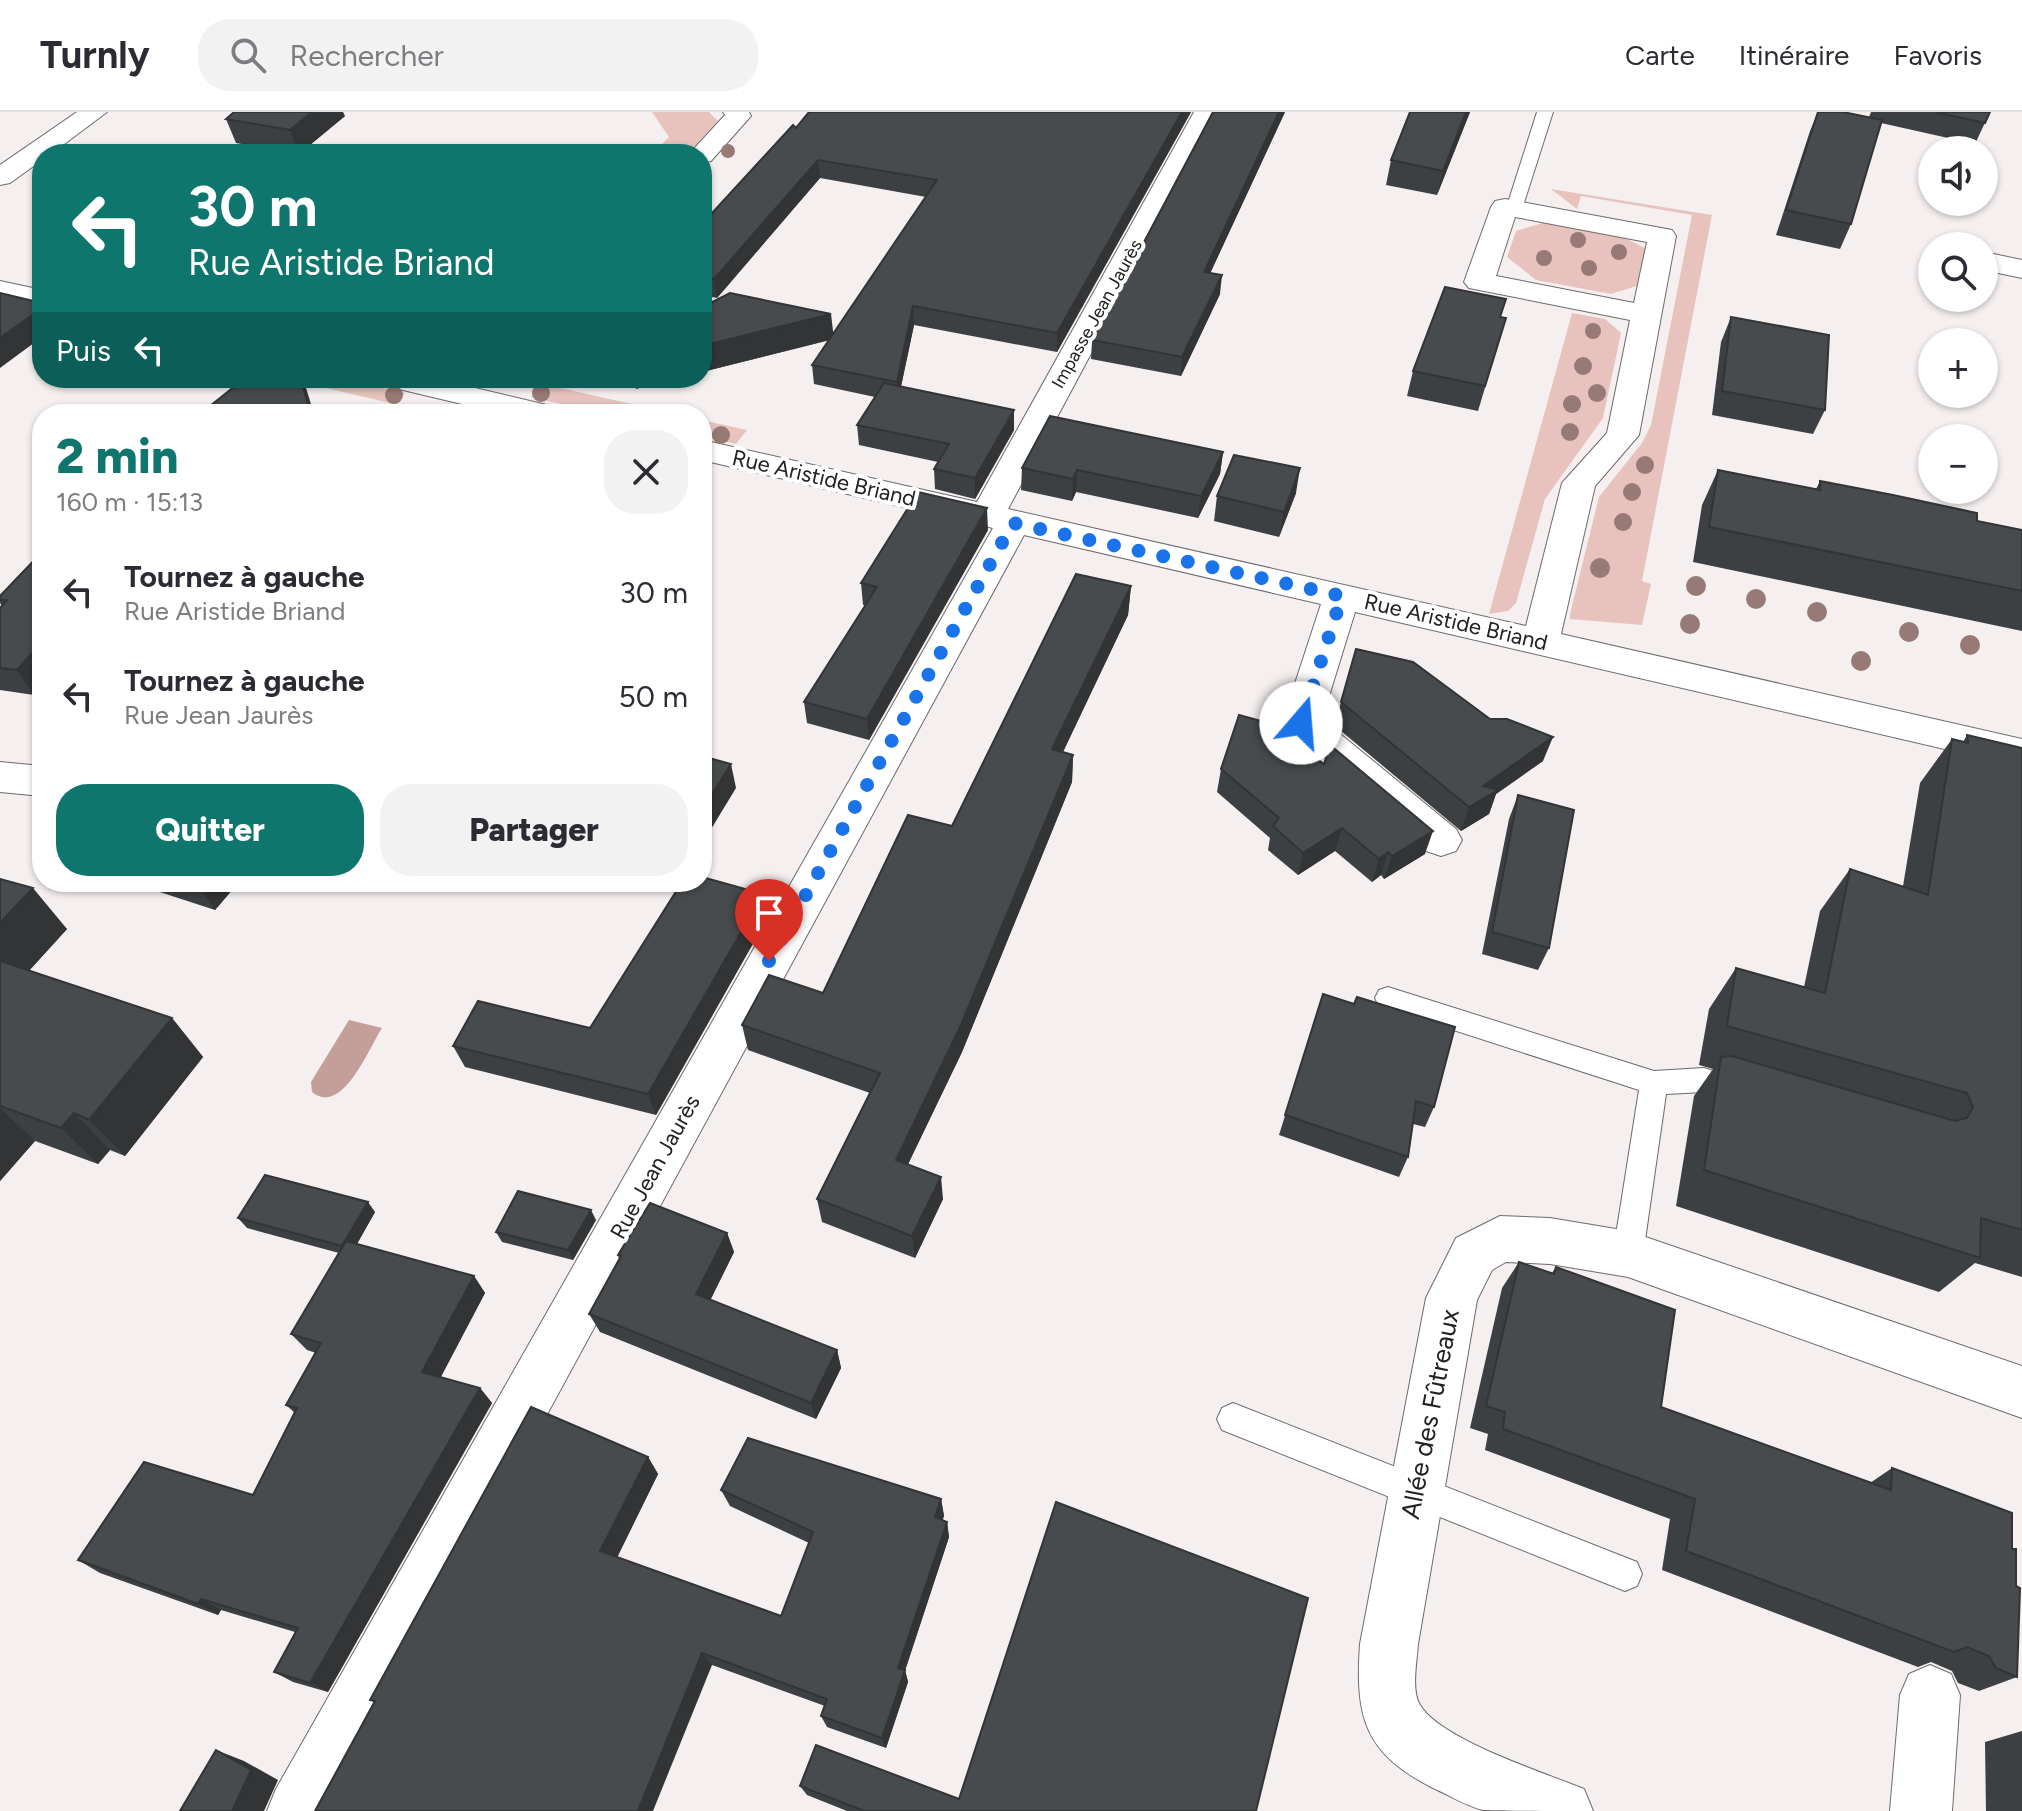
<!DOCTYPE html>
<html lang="fr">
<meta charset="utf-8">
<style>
body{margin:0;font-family:Figtree,sans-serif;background:#f2f2f3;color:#2b2b33;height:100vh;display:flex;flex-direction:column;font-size:30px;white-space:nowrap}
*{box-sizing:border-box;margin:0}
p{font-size:26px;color:#7c7c81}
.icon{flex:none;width:44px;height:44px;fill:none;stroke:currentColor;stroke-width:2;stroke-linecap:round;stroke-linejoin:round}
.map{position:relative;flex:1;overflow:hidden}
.drawer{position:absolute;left:32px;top:292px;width:680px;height:488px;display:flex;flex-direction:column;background:#fff;border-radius:32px;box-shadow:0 2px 6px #0004}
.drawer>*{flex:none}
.top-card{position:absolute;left:32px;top:32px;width:680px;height:244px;border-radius:32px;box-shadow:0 2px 6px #0004;background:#0f766e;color:#fff;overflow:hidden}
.fabs{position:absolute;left:1918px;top:24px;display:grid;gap:16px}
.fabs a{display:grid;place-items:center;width:80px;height:80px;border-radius:50%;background:#fff;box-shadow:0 2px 6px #0004;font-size:40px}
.pin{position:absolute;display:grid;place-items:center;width:68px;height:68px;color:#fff;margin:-82px -34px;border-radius:50% 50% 50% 0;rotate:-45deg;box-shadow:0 0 8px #0007}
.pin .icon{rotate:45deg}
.me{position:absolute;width:88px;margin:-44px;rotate:18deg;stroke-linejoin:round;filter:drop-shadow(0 0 6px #0008)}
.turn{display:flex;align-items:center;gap:28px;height:168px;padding:0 24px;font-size:36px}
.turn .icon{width:104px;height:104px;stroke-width:2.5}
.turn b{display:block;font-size:56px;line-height:68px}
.then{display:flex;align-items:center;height:76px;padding:0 24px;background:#0003;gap:16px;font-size:30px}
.round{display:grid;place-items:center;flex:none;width:84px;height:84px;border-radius:32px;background:#f2f2f3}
.overview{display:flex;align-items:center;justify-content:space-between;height:136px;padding:0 24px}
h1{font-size:48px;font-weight:800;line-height:60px;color:#0f766e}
.button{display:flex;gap:16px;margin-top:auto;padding:16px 24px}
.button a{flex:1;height:92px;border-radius:32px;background:#0f766e;color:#fff;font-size:32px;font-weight:800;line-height:92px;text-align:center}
.button a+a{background:#f2f2f3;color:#2b2b33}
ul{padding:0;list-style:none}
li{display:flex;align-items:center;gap:24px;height:104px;padding:0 24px}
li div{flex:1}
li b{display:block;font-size:30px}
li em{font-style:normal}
header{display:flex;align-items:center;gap:48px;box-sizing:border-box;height:112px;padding:0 40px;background:#fff;border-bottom:2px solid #e1e1e2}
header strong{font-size:38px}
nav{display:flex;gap:44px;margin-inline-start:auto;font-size:28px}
.search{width:560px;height:72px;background:#f2f2f3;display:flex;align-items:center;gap:20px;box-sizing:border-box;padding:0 28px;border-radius:32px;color:#7c7c81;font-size:30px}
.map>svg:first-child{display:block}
.green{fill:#e8c3bd}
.water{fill:#c49e98}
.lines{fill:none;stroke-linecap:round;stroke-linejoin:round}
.lane-casing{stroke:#6e6a69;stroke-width:2}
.street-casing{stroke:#6e6a69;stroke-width:2}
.lane{fill:#fff;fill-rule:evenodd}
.street{fill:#fff;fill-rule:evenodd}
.tree{fill:#977a76}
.wall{fill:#3d4042}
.shaded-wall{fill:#323436}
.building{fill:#474b4d;stroke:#323436;stroke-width:2}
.route{stroke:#1a73e8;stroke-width:14;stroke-dasharray:0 25.2}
.labels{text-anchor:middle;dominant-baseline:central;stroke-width:8;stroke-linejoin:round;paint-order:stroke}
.far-street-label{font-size:18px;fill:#222120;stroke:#fff}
.street-label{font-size:22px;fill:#222120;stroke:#fff}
.near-street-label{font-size:26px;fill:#222120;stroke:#fff}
</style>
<header>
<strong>Turnly</strong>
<div class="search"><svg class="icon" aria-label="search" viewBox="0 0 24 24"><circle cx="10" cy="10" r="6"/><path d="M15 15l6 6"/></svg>Rechercher</div>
<nav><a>Carte</a><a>Itinéraire</a><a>Favoris</a></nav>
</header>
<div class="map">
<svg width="2022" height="1699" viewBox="0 0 2022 1699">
<rect width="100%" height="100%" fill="#f5f0ef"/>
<g class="green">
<path d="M652,0H709L718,9L687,42H652L669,25Z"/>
<path d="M1551,77L1712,103L1642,469L1651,472L1642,513L1570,507V502L1599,385L1642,331L1651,313L1692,103L1581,84L1577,97Z"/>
<path d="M1556,107L1609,118L1651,139L1643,172L1611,182L1536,168L1507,145L1516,119Z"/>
<path d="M1572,201L1605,207L1621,221L1603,306L1545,387L1516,491L1508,499L1489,502Z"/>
<path d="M283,266H339L405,281L394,292Z"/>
<path d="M543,272L676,302H605L531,285Z"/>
<path d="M702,308L747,318L736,332L702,324Z"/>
</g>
<path class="water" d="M349,908L382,916C369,936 342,1005 312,980L311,970Z"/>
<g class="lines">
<defs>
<g id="lane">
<path d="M1537,0H1553L1522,97L1520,101H1508L1506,97Z"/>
<path d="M1388,875L1654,959L1704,956L1747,970L1751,978L1747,986L1737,990L1704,980L1666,982L1643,1142L1638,1152L1628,1156L1618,1152L1613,1142L1639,978L1379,894L1375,886L1379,878Z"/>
<path d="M1233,1291L1637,1450L1642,1462L1637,1474L1625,1479L1222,1318L1217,1307L1222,1296Z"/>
</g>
<g id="street">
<path d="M77,0H107L51,42H42V48L10,71L0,73V53Z"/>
<path d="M723,0H749L751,4L711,49L702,51V42H689L725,3Z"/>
<path d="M1194,0H1220L1008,397L1526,514L1562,371L1607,321L1630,208L1469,176L1464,170L1491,95L1495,89L1505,87L1672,118L1676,124L1639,323L1595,374L1561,522L2022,627V655L1355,500L1322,607L1456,717L1462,728L1456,739L1441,744L1426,739L1287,621L1282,611L1321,492L1024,423L332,1699H267L276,1677L993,416L702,348V328L977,390ZM1515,105L1647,130L1634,191L1496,164Z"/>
<path d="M1984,140L2022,148V166L1984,158Z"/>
<path d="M0,169L42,178V196L0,187Z"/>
<path d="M377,266H433L555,295L560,302H504L382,273Z"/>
<path d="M0,650L42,654V684L0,680Z"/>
<path d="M1500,1104L1550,1106L1628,1119L2022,1254V1306L1628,1165L1550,1152L1506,1150L1492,1158L1477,1188L1418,1532C1417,1549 1411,1578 1420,1593C1441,1628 1545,1661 1584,1677L1593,1699C1564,1699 1509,1699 1483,1698C1466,1694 1449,1683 1433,1676C1364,1641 1355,1605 1360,1532L1426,1186L1456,1126Z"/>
<path d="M1930,1553L1951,1562L1960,1583L1952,1699H1890L1900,1583L1909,1562Z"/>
</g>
</defs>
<use href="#lane" class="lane-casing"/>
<use href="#street" class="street-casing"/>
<use href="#lane" class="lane"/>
<use href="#street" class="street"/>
</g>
<g class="tree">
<circle cx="728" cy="39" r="7"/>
<circle cx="1578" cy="128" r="8"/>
<circle cx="1619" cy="140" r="8"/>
<circle cx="1544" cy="146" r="8"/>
<circle cx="1589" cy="156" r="8"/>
<circle cx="1593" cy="219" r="8"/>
<circle cx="1583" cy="254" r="9"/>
<circle cx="541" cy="281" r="9"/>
<circle cx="1597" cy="281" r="9"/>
<circle cx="394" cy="283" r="9"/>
<circle cx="1572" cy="292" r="9"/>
<circle cx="1570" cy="320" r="9"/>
<circle cx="721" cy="323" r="9"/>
<circle cx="1645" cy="353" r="9"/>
<circle cx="1632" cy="380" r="9"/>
<circle cx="1623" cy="410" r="9"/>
<circle cx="1600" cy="456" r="10"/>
<circle cx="1696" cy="474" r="10"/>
<circle cx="1756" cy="487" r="10"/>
<circle cx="1817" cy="500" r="10"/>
<circle cx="1690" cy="512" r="10"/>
<circle cx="1909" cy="520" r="10"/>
<circle cx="1970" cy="533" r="10"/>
<circle cx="1861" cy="549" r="10"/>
</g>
<g class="wall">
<path d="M1191,0L1057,240L914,213L901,274L1014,318L975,387L935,377L934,357L938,350L859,333L857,313L875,285L814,272L812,253L829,228L702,260V195L833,221L926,85L820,66L717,186L702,183V112L796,16Z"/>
<path d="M1285,0L1210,161L1220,182L1181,264L1091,247L1092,228Z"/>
<path d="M1410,0H1470L1437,83L1386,73L1391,48Z"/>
<path d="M1818,0L1869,5L1871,0H1990L1975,32L1881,11L1851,112L1840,137L1776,123L1810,19Z"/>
<path d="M345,4L299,42L236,31L226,7Z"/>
<path d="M1500,205L1506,206L1478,299L1407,284L1413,259Z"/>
<path d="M1731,205L1825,298L1813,322L1712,303L1721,230Z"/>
<path d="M1223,340L1220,362L1198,406L1076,380L1072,389L1021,378L1022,356Z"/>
<path d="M1718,358L1816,377L1820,369L1977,409L2022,418V519L1693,450L1702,393Z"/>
<path d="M1296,381L1279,425L1214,409L1217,384Z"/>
<path d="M988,418L869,628L807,611L804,590L865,493H863L861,471Z"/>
<path d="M42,440V574L34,583L0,578V496L2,494L0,491V484Z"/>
<path d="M1131,474L1128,503L1063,640L1073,643L1072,670L962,940L908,1052L943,1087L915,1146L822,1110L817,1087L870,981L748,938L742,913L823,881L952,714Z"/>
<path d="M1341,590L1543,649L1496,682L1489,702L1461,719L1335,614Z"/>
<path d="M1967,623L2022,636V1165L1975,1151L1939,1180L1676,1094L1694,984L1713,957L1699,953L1709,897L1736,856L1804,875L1820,799L1850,757L1903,774L1920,671L1952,627L1963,630Z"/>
<path d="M1221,657L1425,742L1384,767L1381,763L1372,770L1335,739L1298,763L1268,738L1270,726L1217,680Z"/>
<path d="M1518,683L1549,836L1538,858L1482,842L1509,707Z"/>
<path d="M0,767L67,817L29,859L172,906L203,945L125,1044L110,1038L98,1052L35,1029L0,1069Z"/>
<path d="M129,770H239L215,798Z"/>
<path d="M768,805L656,1003L465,955L453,934L590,916Z"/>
<path d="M1323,882L1434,995L1425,1015L1413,1012L1408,1045L1399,1065L1279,1023Z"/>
<path d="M375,1100L357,1132L474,1164L485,1181L441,1265L480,1276L492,1291L328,1580L293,1570L274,1560L295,1520L221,1498L218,1503L100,1461L78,1448L253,1383L295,1301L286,1293L316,1241L307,1238L291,1222L339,1141L247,1116L238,1106Z"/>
<path d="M596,1108L573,1148L502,1130L496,1120Z"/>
<path d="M727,1121L734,1140L710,1188L837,1238L841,1256L816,1307L600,1220L589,1202L619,1147L618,1143Z"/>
<path d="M1519,1150L1552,1161L1556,1155L1661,1295L1870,1371L1892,1356L2012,1437L2017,1565L1979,1579L1958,1571L1952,1559L1931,1550L1918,1555L1662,1458L1670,1407L1485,1338L1488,1322L1470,1316L1502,1176Z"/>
<path d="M648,1345L658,1362L617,1445L781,1504L809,1431L730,1394L721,1378L941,1387L944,1404L942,1408L947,1410L949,1425L905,1558L908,1570L886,1636L827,1615L821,1604L825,1594L712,1553L374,1590L370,1588Z"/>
<path d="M2022,1619V1699H1986L1985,1630Z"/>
<path d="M800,1674L959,1687L1256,1699H847L807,1683Z"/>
</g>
<g class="shaded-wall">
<path d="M312,0H343L345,4L299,42L290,18Z"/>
<path d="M1182,0H1191L1057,240V221Z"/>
<path d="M1279,0H1285L1202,179L1204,160Z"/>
<path d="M1466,0H1470L1437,83L1443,59Z"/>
<path d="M818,48L820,66L717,186L714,167Z"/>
<path d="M1222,163L1220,182L1181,264L1182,245Z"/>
<path d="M913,194L914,213L898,289L897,270Z"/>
<path d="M42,196V225L0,256V226Z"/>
<path d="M831,202L834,227L702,260V234Z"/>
<path d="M300,266H303L314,302H311Z"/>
<path d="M634,266H678L636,277Z"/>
<path d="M1014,298V318L975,387V366Z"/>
<path d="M1223,340L1220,362L1198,406L1201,384Z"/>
<path d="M1300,356L1296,381L1279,425L1284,400Z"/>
<path d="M1077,358L1076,380L1072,389L1073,367Z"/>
<path d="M987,396L988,418L869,628L867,607Z"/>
<path d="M1131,474L1128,503L1051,665L1052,637Z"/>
<path d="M42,530V574L34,583L17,558Z"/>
<path d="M1553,625L1543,649L1496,682L1489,702L1461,719L1469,695L1483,674Z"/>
<path d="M1073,643L1072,670L962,940L899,1071L896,1048Z"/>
<path d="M731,652L736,676L702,732V698Z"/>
<path d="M1342,716L1335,739L1298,763L1303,741Z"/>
<path d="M1433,719L1425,742L1384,767L1392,744Z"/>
<path d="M1388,740L1381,763L1372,770L1379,747Z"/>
<path d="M203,770H239L215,798L199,775Z"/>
<path d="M33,776L67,817L10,879L0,868V811Z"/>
<path d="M763,782L768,805L656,1003L648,982Z"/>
<path d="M172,906L203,945L125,1044L89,1008Z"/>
<path d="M0,996L35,1029L0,1069Z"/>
<path d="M74,1001L110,1038L98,1052L61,1016Z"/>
<path d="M941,1065L943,1087L915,1146L912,1124Z"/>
<path d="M368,1090L375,1100L350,1144L342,1134Z"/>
<path d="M591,1098L596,1108L573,1148L568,1138Z"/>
<path d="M727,1121L734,1140L704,1201L696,1182Z"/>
<path d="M474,1164L485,1181L435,1275L422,1260Z"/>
<path d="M837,1238L841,1256L816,1307L811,1291Z"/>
<path d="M480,1276L492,1291L328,1580L310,1571Z"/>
<path d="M648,1345L658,1362L613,1454L600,1439Z"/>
<path d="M941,1387L944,1404L938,1421L935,1405Z"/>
<path d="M947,1410L949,1425L902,1568L898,1556Z"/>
<path d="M201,1487L221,1498L218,1503L198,1492Z"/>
<path d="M702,1541L712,1553L653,1699H638Z"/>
<path d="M905,1558L908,1570L886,1636L882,1626Z"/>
<path d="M216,1638L244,1649L278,1668L264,1699H232Z"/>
</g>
<g class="building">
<path d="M234,0H312L290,18L226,7Z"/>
<path d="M809,0H1182L1057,221L913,194L897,270L812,253L937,68L818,48L714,167L702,164V112L793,13L796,16Z"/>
<path d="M1213,0H1279L1204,160L1222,163L1182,245L1092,228Z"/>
<path d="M1410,0H1466L1443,59L1391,48Z"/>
<path d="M1818,0H1843L1882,8L1851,112L1786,98Z"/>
<path d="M1935,0H1990L1985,11Z"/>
<path d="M1445,175L1506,187L1500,205L1506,206L1485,274L1413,259Z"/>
<path d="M0,181L42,191V196L0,226Z"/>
<path d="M730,181L831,202L702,234V195Z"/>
<path d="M1731,205L1829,223L1825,298L1722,279Z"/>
<path d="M245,266H300L311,302H200Z"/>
<path d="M884,271L1014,298L975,366L934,357L949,332L857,313Z"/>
<path d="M1050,304L1223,340L1201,384L1077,358L1073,367L1022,356Z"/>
<path d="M1234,343L1300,356L1284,400L1217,384Z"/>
<path d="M1718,358L1820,378V369L1893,383L1977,401V409L2022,418V479L1709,415Z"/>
<path d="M918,380L987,396L867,607L804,590L877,475L861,471Z"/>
<path d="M42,440V530L17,558L0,556V496L7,488H0V484Z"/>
<path d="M1076,462L1131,474L1052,637L1073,643L960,915L896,1048L941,1065L912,1124L817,1087L880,961L742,913L769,863L823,881L908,703L952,714Z"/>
<path d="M1356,537L1413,550L1490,607H1507L1553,625L1483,674L1498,678L1469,695L1341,590Z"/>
<path d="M1239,603L1268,611L1324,652L1330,633L1433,719L1392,744L1388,740L1379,747L1342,716L1303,741L1273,714L1279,706L1221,657Z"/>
<path d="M1967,623L2022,636V1118L1981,1106L1980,1146L1704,1058L1721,945L1732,944L1955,1009L1967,1006L1973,995L1967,981L1727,914L1736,856L1825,881L1850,757L1928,783L1952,627L1968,631Z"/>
<path d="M702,644L731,652L702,698Z"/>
<path d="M1518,683L1574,698L1549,836L1492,820Z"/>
<path d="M702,765L763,782L648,982L453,934L478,889L590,916L682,770H702Z"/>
<path d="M0,767L33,776L0,811Z"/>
<path d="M184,770H203L199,775Z"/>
<path d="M0,849L172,906L89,1008L74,1001L61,1016L0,994Z"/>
<path d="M1323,882L1354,892L1357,885L1455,915L1434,995L1416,989L1408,1045L1285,1003Z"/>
<path d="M265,1063L368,1090L342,1134L238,1106Z"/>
<path d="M518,1079L591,1098L568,1138L496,1120Z"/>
<path d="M650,1091L727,1121L696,1182L837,1238L811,1291L589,1202L621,1144L618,1143Z"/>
<path d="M346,1129L474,1164L422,1260L480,1276L310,1571L274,1560L298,1516L201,1487L198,1492L78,1448L144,1350L253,1383L297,1296L286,1293L321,1231L291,1222Z"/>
<path d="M1519,1150L1554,1162L1556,1155L1675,1198L1661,1295L1891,1378L1892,1356L2012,1401V1437H2016V1474L2020,1476L2017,1565L1996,1556L1989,1544L1967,1535L1954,1540L1686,1439L1695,1387L1503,1317L1505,1300L1486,1294Z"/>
<path d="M531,1295L648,1345L600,1439L781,1504L813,1420L721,1378L748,1326L941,1387L935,1405L947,1410L898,1556L905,1558L882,1626L821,1604L827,1587L702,1541L638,1699H315L375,1589L370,1588Z"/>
<path d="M1056,1390L1308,1486L1256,1699H864L800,1674L816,1633L959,1687Z"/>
<path d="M216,1638L251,1658L232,1699H180Z"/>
</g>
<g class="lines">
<path class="route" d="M769,849L1013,411L1342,484L1301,611"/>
</g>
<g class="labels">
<g class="far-street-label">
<text transform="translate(1097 202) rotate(-61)">Impasse Jean Jaurès</text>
</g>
<g class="street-label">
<text transform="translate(824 366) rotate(13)">Rue Aristide Briand</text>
<text transform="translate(1456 510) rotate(13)">Rue Aristide Briand</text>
<text transform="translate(655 1055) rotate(-61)">Rue Jean Jaurès</text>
</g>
<g class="near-street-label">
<text transform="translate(1430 1302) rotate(-79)">Allée des Fûtreaux</text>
</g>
</g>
</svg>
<div class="fabs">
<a><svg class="icon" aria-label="sound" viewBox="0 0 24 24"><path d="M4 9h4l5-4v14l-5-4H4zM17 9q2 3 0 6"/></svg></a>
<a><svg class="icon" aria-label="search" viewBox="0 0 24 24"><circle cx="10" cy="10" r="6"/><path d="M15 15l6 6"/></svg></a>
<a>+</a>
<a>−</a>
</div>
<div class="pin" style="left:769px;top:849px;background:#d93025"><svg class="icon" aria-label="arrive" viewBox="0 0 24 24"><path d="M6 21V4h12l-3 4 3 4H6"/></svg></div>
<svg class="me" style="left:1301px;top:611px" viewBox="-20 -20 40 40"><circle r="19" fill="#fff"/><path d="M0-13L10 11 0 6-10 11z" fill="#1a73e8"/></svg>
<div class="top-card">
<div class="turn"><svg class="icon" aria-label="left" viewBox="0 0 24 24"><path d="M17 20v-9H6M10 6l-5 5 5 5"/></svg><div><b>30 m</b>Rue Aristide Briand</div></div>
<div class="then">Puis<svg class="icon" aria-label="left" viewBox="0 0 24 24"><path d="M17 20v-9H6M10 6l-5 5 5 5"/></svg></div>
</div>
<section class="drawer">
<div class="overview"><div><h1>2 min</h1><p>160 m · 15:13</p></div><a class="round"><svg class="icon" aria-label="close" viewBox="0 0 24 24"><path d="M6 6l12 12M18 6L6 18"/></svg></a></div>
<ul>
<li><svg class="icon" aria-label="left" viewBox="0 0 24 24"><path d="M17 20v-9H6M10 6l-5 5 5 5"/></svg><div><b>Tournez à gauche</b><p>Rue Aristide Briand</p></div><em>30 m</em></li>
<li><svg class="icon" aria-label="left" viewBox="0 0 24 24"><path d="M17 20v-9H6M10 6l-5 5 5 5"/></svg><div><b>Tournez à gauche</b><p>Rue Jean Jaurès</p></div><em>50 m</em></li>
</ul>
<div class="button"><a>Quitter</a><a>Partager</a></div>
</section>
</div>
